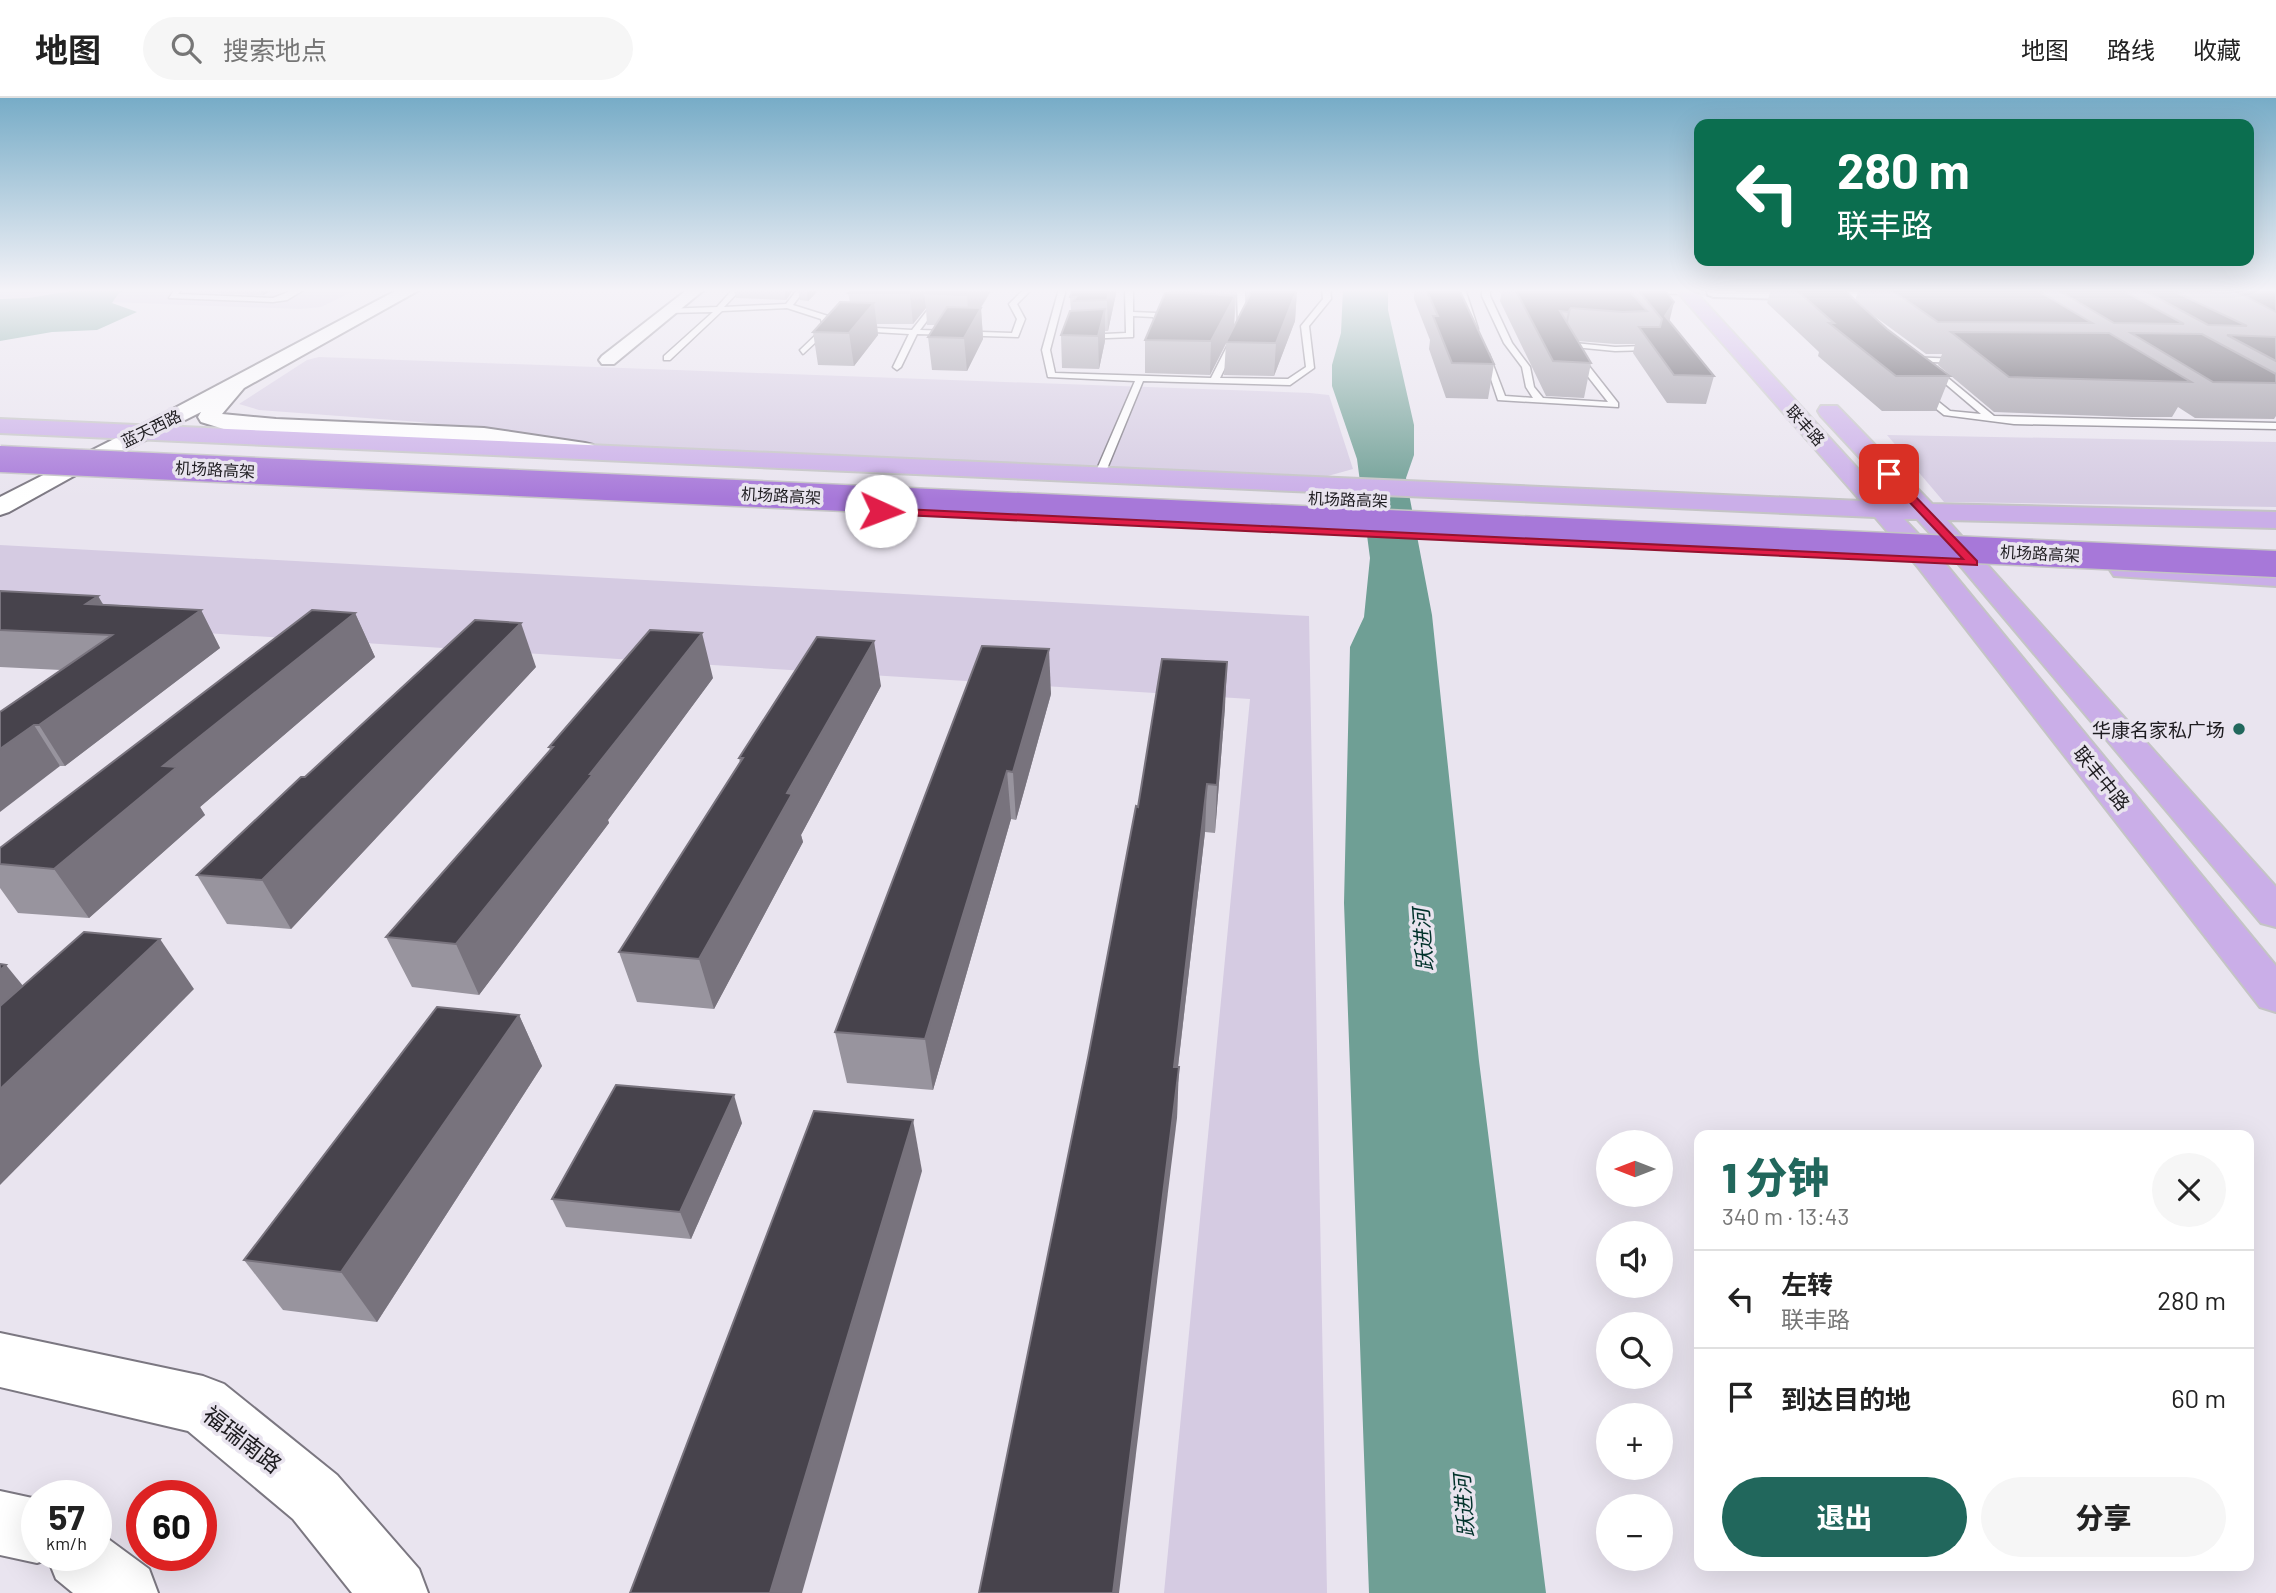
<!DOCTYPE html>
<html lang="zh">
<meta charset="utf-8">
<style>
body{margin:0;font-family:Barlow,"Noto Sans SC",sans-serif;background:#f6f6f6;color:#222;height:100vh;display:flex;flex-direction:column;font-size:26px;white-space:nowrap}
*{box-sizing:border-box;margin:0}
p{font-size:23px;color:#767676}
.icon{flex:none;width:38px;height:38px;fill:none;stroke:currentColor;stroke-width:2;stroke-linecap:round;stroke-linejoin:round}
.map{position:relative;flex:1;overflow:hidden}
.panel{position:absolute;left:1694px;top:1032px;width:560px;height:441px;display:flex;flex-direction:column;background:#fff;border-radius:14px;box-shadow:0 7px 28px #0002}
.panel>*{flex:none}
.guide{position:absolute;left:1694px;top:21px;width:560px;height:147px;border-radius:14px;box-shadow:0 7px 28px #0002;background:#0b6e4f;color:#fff;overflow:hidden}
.needle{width:46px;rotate:270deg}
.tools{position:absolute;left:1596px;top:1032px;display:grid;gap:14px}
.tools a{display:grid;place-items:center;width:77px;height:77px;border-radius:50%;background:#fff;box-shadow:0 7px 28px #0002;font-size:35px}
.speed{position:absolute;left:21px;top:1382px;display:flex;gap:14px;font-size:35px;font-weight:700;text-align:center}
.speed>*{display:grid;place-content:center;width:91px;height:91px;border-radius:50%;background:#fff;box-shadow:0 7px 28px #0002;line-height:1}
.speed small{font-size:18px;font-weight:400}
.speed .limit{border:10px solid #d22;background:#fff;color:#111}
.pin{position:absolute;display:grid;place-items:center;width:60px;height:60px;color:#fff;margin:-30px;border-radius:14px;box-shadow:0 4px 10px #0006}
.me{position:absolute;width:77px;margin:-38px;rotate:92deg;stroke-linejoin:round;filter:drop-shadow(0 0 5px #0008)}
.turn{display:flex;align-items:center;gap:24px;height:147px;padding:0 28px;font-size:32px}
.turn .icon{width:91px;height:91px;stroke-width:2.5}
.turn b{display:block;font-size:49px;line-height:60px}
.round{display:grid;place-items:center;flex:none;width:74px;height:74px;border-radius:37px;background:#f6f6f6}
.summary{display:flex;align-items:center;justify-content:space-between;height:119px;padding:0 28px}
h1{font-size:42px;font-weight:800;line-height:52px;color:#21675c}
.action{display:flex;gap:14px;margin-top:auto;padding:14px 28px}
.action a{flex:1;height:80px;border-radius:42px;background:#21675c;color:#fff;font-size:28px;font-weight:800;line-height:80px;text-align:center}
.action a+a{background:#f6f6f6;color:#222}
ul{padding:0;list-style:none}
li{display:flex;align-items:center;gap:21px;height:98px;padding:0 28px;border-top:2px solid #e0e0e0}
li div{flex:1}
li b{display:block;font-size:26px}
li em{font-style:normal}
header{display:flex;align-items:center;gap:42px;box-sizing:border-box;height:98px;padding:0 35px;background:#fff;border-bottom:2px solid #e0e0e0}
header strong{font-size:33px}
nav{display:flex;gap:38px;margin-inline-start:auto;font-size:24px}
.search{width:490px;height:63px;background:#f6f6f6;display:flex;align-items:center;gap:18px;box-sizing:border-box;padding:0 24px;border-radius:38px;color:#767676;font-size:26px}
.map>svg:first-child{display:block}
.green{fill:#d5cbe2}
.water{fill:#6f9f95}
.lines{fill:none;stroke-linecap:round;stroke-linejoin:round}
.lane-casing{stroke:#7b7781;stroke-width:3}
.street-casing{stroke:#7b7781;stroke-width:4}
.secondary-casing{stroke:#7b7781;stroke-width:4}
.primary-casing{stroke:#c4c4c5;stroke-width:4}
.lane{fill:#fff;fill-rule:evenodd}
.street{fill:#fff;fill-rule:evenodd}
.secondary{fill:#fff;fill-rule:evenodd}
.primary{fill:#caaee8;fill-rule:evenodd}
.highway-bridge-casing{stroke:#c4c4c5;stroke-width:29;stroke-linecap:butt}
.highway-bridge{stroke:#a778d9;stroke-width:26}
.wall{fill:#98949e}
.shaded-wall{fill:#78737d}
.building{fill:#47434c;stroke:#78737d;stroke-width:2}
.route{fill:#e11d48;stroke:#92132f;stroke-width:2}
.poi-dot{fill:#21675c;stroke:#e9e4ef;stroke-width:2.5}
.labels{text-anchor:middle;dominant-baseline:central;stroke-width:7;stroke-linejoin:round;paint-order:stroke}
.far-street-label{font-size:16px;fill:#1e1c20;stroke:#e9e4ef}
.poi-label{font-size:19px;fill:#1e1c20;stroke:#e9e4ef;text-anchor:end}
.street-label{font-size:19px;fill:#1e1c20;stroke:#e9e4ef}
.water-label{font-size:21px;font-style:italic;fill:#01312a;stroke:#e9e4ef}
.near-street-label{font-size:23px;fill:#1e1c20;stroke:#e9e4ef}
</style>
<header>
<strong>地图</strong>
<div class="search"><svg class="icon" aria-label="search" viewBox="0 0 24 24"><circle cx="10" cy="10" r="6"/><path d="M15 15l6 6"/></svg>搜索地点</div>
<nav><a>地图</a><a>路线</a><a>收藏</a></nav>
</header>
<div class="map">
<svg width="2276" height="1495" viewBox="0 0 2276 1495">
<rect width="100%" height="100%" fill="#e9e4ef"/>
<g class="green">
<path d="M0,191H358L321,209L300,211L0,200Z"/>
<path d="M319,259L1310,295L1329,297L1353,371L1317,381L631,351L420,324L259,312L239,306L307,262Z"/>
<path d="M1887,337L2276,344V409L1944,404Z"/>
<path d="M0,447L1309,518L1327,1495H1164L1250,601L0,522Z"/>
</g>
<g class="water">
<path d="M85,191H127L119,195L112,205L137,214L97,232L52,234L0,243V201L28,200Z"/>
<path d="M1343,191H1388V212L1414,327V357L1406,380L1432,517L1479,963L1546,1495H1369L1344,805L1350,549L1364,519L1370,460L1357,361L1332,288V267L1341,235Z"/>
</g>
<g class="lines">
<defs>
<g id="lane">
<path d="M175,191H182L178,196L273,200L296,191H305L287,202L273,204L169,200Z"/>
<path d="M733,191H741L724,209L786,206L798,191H805L793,207L828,218L831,230L803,256L800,252L823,230L821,221L787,210L722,213L670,262H664V258L713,214L667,215L664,211L717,209Z"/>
<path d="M944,191H951L920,232L1012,235L1017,221L1009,206L1024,191H1032L1017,206L1025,221L1018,239L917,236L901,269L897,272L893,269L909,236L857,233L853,231L857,229L912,232Z"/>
<path d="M1059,191H1066L1050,252L1055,275L1211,280L1238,227L1237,191H1245L1246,227L1220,280L1288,281L1306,269L1301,228L1323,201L1322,191H1330L1331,201L1309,228L1314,270L1290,287L1143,283L1104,378L1099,381L1094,378L1135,283L1048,279L1042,252Z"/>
<path d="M1125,191H1133V214L1156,215L1160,219L1173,218L1177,220L1157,224L1153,219L1133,218V239L1081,241L1084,237L1126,235Z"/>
<path d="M1458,191H1465L1478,231L1471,229Z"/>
<path d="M1482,191H1490V198L1512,245L1530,269L1534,289L1543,300L1608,304L1564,248V244L1615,249L1644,248L1648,245L1654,250L1650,252L1615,253L1574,249L1618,305V309L1498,302L1482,254L1489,256L1505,298L1533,300L1526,289L1522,269L1504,245L1482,198Z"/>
<path d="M1644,191L1686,192L1690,194L1686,196L1646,195L1642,193Z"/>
<path d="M2166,191H2187L2208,196L2204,198Z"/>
<path d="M1908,259L1959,261L1963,263L1959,265L1905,263V259Z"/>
<path d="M1931,266L1994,318L2276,325V331L2014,326L1944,317L1919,297V293H1925L1950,313L1981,316L1928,271V267Z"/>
</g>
<g id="street">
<path d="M688,191H705L614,266H602L599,262L602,258Z"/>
<path d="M1707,191L1900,194L1908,199L1900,204L1713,199L1708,197Z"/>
</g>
<g id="secondary">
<path d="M399,191H421L244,290L222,316L276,321L484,330L585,345L593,347L597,352L593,357L585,359L484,344L227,332L201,324L198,319L201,314L72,379L9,414L0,417V399L173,311Z"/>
<path d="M0,1235L203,1278L224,1286L337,1377L419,1471L428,1495H352L293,1421L188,1333L0,1289Z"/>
<path d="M0,1393L37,1401V1458H96V1432L149,1471L158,1495H73L56,1481L48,1461L37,1465L0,1457Z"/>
</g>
<g id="primary">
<path d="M1675,191H1693L1889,405H1902L1821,318L1818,313L1821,308H1837L1932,406L2276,414V430L1947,422L2276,789V829L2261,825L1963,471L1917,421H1904L1938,457L2276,868V914L2260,909L1918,469L1875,419L0,335V321L1861,403Z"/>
<path d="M2124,464L2276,470V488L2114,478L2110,472L2114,466Z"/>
</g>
</defs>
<use href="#lane" class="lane-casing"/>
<use href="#street" class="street-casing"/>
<use href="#secondary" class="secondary-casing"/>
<use href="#primary" class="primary-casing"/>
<use href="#lane" class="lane"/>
<use href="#street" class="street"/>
<use href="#secondary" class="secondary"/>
<use href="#primary" class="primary"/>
<defs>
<path id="highway-bridge" d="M0,361L2276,466"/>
</defs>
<use href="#highway-bridge" class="highway-bridge-casing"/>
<use href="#highway-bridge" class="highway-bridge"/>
</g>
<g class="wall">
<path d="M197,191H275L263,197L199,194Z"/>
<path d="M734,191H794L786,202L736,200Z"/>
<path d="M798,191H820L808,203L800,202Z"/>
<path d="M992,191L981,210L983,241L967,273L932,272L928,239L936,227H927L926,210L913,226H877L878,237L854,268L818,267L813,234L850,204L848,195Z"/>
<path d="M1117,191L1108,233H1105V243L1099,271L1062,270L1061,237L1071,213L1070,199Z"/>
<path d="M1169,191H1237L1234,228L1247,202V191H1297L1295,223L1274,278L1224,277L1226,246L1210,277L1145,275V242L1169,195Z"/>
<path d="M1414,191H1459L1494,266L1488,301L1446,300L1429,251L1430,242L1414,201Z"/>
<path d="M1495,191H1664L1669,223L1714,278L1706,306L1667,305L1633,255L1635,246H1615L1578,243L1591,265L1584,300L1546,298L1500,203L1502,194L1496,193Z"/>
<path d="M1771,191H1843L1855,202L1859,191H2169L2180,197L2183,191H2276V318L2274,321L2195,320L2178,309L2172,319H2132L1994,314L1938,267L1942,256H1926L1870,215L1887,231L1950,278L1936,313H1882L1818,258L1819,254L1767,205Z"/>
<path d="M0,493L98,498L103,506L201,512L220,550L65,668H60L0,614L61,572L0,569Z"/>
<path d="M355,515L375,559L200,709L205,717L89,820L18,815L0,790V750Z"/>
<path d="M536,569L291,831L227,826L197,777L305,679Z"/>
<path d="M713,580L608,722L609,725L479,897L412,889L386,839L550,652L549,649Z"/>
<path d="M881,588L801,737L803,744L714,911L637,904L619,854L740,665L739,660Z"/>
<path d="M1051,596L1016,722L1011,721L933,992L847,985L835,934Z"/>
<path d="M1225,609L1215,735L1205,734L1178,969L1177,1020L1088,960L1138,709Z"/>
<path d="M519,917L542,968L377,1224L283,1212L244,1162Z"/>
<path d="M742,1025L691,1141L566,1129L552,1101Z"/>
</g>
<g class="shaded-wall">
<path d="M261,191H275L263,197Z"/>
<path d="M784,191H794L786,202Z"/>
<path d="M807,191H820L808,203Z"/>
<path d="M913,191H940L924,195L926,210L913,226L910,195Z"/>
<path d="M970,191H992L969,228L967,197Z"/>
<path d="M1110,191H1117L1108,233L1107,202Z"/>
<path d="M1297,192L1295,223L1274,278L1276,245Z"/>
<path d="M1235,198L1234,229L1210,277L1211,243Z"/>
<path d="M1674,204L1668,229L1665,218Z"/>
<path d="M874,205L878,237L854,268L849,235Z"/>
<path d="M981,210L983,241L967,273L964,240Z"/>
<path d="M1571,210L1564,241L1561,246L1568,214Z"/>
<path d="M1105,211V243L1099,271L1098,238Z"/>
<path d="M98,498L119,535L86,506Z"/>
<path d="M201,512L220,550L65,668L39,627Z"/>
<path d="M355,515L375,559L200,709L205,717L89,820L54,771L163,668Z"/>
<path d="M521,525L536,569L291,831L262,782Z"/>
<path d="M702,535L713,580L608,722L609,725L479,897L456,846Z"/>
<path d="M874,543L881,588L801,737L803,744L714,911L699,861L787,695Z"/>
<path d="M1049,551L1051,596L1016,722L1013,674Z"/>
<path d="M1227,564L1225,609L1215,735L1217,687Z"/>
<path d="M34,627L60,668L0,714V651Z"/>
<path d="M1007,673L1011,721L933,992L925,941Z"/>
<path d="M1207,686L1205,734L1172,1020L1174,969Z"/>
<path d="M160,841L194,891L0,1087V991Z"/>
<path d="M6,867L28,894L0,920V872Z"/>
<path d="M519,917L542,968L377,1224L341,1174Z"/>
<path d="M1179,969L1177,1020L1119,1495H1113Z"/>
<path d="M734,997L742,1025L691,1141L680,1114Z"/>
<path d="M913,1022L922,1073L802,1495H770Z"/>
</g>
<g class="building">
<path d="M852,191H913L910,195H848Z"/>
<path d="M928,191H970L967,197L924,195Z"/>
<path d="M1073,191H1110L1107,202L1074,203L1076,199H1070Z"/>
<path d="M1250,191H1297L1276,245L1226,244L1250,197Z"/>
<path d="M1426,191H1459L1494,266L1452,265L1433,218H1438Z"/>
<path d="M1515,191H1628L1647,213L1623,214L1571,210L1568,214L1560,213L1591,265L1553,263Z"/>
<path d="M1637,191H1664L1674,204L1665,218L1714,278L1674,277L1639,229H1660L1662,221Z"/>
<path d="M1795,191H1843L1887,231L1950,278H1896L1829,225H1834Z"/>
<path d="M1890,191H2035L2092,225L1938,224Z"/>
<path d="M2056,191H2120L2184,226L2114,225Z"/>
<path d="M2141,191H2169L2247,228L2208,227Z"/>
<path d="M2231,191H2269L2276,194V214Z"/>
<path d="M1183,194L1235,198L1211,243L1145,242L1165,195Z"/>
<path d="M840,204L874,205L849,235L813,234Z"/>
<path d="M947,209L981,210L964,240L928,239Z"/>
<path d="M1105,211L1098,238L1061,237L1070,213Z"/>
<path d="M1951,234L2109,235L2191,284L2009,279Z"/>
<path d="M2131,235L2202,236L2276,276V285L2213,284Z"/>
<path d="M2227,237L2276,239V263Z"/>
<path d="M0,493L98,498L86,506L201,512L39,627H34L0,651V614L112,537L0,532Z"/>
<path d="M312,512L355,515L163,668L177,669L54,771L0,766V750Z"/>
<path d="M475,522L521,525L262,782L197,777L301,679H305Z"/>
<path d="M650,532L702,535L590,676H593L456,846L386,839L553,649H549Z"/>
<path d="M817,539L874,543L787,695L792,696L699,861L619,854L743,660H739Z"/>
<path d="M982,548L1049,551L1013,674L1007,673L925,941L835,934Z"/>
<path d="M1162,561L1227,564L1217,687L1207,686L1174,969H1179L1113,1495H979L1088,960L1136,708L1138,709Z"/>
<path d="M84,834L160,841L0,991V908Z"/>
<path d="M0,866L6,867L0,872Z"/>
<path d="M437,909L519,917L341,1174L244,1162Z"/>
<path d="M616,987L734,997L680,1114L552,1101Z"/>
<path d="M814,1013L913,1022L770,1495H630Z"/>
</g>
<linearGradient id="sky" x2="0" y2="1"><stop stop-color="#77acc7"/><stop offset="0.48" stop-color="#f5f3f8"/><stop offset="1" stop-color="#f5f3f8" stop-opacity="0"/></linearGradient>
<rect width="2276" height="401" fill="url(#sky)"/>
<path class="route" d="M1885,374H1892L1977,463V467L881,416L876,413L881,410L1963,461L1885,378Z"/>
<circle class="poi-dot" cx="2239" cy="631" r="7"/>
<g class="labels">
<g class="far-street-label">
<text transform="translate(1806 327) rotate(48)">联丰路</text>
<text transform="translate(151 330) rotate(-26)">蓝天西路</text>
<text transform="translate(215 371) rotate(3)">机场路高架</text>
<text transform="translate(781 397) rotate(3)">机场路高架</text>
<text transform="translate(1348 401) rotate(2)">机场路高架</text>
<text transform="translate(2040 455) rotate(3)">机场路高架</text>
</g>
<g class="poi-label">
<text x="2225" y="631">华康名家私广场</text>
</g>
<g class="street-label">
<text transform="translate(2102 680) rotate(51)">联丰中路</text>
</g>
<g class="water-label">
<text transform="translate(1422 842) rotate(-94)">跃进河</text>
<text transform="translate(1463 1408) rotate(-94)">跃进河</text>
</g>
<g class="near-street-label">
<text transform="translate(243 1341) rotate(38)">福瑞南路</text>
</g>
</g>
</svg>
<div class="tools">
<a><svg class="needle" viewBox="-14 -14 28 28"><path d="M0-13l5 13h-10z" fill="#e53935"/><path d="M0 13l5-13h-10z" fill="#767676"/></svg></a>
<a><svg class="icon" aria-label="sound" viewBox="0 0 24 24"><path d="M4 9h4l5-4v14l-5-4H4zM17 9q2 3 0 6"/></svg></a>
<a><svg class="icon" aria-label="search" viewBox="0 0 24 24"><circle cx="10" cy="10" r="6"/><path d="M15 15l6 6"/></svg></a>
<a>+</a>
<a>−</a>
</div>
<div class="speed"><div>57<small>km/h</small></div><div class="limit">60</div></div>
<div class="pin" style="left:1889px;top:376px;background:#d93025"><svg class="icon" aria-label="arrive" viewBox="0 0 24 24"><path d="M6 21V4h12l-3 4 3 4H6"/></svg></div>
<svg class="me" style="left:881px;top:413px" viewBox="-20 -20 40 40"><circle r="19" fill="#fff"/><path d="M0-13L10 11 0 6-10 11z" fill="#e11d48"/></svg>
<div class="guide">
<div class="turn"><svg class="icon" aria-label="left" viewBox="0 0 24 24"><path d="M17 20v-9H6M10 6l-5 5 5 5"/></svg><div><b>280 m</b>联丰路</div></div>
</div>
<section class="panel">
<div class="summary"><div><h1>1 分钟</h1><p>340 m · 13:43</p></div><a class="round"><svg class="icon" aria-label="close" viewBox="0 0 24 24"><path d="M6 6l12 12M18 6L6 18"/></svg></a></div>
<ul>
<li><svg class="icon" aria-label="left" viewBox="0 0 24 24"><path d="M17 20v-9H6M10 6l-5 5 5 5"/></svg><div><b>左转</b><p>联丰路</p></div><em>280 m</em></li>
<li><svg class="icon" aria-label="arrive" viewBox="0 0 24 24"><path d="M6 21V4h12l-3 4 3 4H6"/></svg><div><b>到达目的地</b></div><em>60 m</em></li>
</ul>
<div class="action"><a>退出</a><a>分享</a></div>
</section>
</div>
